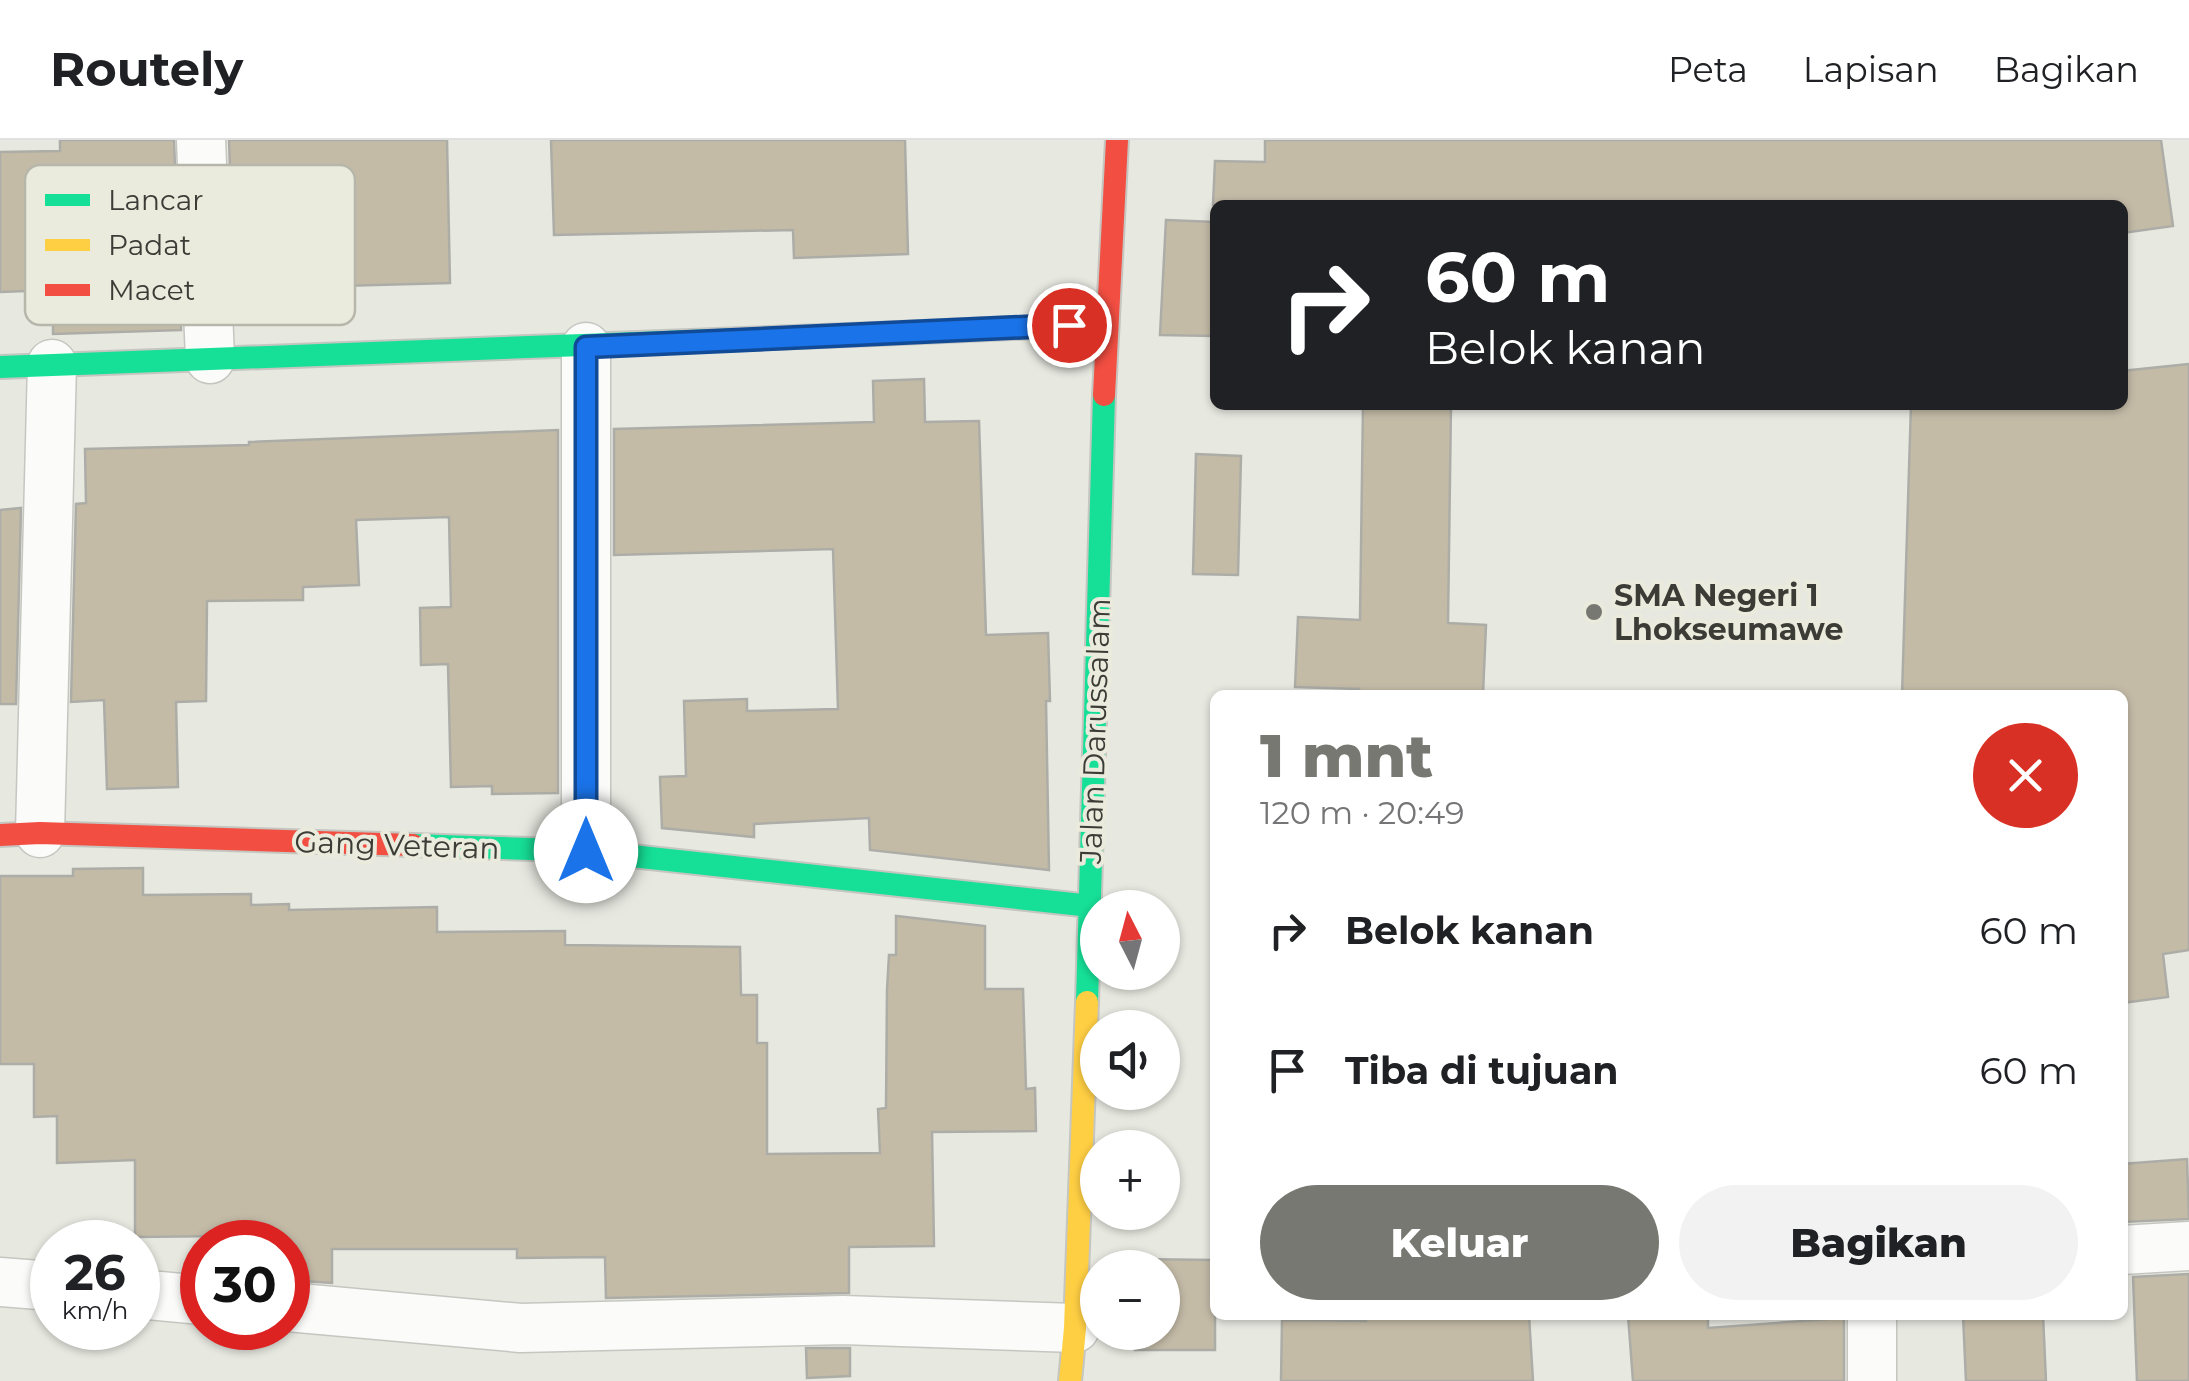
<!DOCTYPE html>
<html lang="id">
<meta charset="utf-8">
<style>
body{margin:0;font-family:Montserrat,sans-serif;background:#f2f2f2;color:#202124;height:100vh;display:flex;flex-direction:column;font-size:38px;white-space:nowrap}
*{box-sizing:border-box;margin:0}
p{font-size:32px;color:#757577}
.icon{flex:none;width:55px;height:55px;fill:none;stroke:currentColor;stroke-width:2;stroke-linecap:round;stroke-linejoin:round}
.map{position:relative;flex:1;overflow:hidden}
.details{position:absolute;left:1210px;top:550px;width:918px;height:630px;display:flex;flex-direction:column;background:#fff;border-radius:15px;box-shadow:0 2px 8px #0004}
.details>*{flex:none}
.guide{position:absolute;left:1210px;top:60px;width:918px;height:210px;border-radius:15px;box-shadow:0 2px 8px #0004;background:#202124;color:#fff;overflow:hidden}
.needle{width:65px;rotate:354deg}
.controls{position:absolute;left:1080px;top:750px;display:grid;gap:20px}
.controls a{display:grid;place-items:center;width:100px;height:100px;border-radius:50%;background:#fff;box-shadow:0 2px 8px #0004;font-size:50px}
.speed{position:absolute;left:30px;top:1080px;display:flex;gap:20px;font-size:50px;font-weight:700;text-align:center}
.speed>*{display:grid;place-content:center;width:130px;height:130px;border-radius:50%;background:#fff;box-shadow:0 2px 8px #0004;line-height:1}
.speed small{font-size:25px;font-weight:400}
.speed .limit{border:15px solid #d22;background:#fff;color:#111}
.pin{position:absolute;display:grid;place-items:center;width:85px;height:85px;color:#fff;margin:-42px;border:5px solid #fff;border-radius:50%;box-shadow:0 2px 10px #0007}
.me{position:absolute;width:110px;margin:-55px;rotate:0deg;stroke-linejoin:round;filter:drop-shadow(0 0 8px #0008)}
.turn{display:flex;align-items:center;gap:35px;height:210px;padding:0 50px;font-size:45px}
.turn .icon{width:130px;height:130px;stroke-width:2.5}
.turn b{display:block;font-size:70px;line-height:85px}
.round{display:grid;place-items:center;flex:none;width:105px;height:105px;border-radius:52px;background:#f2f2f2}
.head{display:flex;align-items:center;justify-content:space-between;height:170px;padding:0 50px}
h1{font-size:60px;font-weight:800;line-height:75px;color:#787872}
.button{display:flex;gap:20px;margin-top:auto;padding:20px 50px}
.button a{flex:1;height:115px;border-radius:60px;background:#787872;color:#fff;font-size:40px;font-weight:800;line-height:115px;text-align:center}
.button a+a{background:#f2f2f2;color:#202124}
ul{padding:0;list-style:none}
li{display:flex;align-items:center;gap:30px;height:140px;padding:0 50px}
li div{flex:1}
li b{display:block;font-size:38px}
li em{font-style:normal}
header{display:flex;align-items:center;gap:60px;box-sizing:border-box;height:140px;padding:0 50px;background:#fff;border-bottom:2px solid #e0e0e0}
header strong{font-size:48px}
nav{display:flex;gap:55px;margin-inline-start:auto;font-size:35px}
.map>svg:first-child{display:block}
.building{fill:#c4bba7;stroke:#adada7;stroke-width:2.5}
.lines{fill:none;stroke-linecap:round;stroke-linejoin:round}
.street-casing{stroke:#c6c6c1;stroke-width:51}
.fast-casing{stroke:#c6c6c1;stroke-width:26}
.slow-casing{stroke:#c6c6c1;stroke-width:26}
.jam-casing{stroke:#c6c6c1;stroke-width:26}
.street{stroke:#fbfcfa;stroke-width:48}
.fast{stroke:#16e098;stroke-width:22}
.slow{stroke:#ffcf43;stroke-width:22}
.jam{stroke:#f24e42;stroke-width:22}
.route-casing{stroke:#114b97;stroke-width:25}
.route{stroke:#1a73e8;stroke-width:18}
.poi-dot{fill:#787872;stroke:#eaebdc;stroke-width:4}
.labels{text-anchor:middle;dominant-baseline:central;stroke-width:8;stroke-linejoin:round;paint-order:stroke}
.poi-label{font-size:30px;font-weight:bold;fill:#3c3c37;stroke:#eaebdc;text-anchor:start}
.street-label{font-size:30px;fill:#3c3c37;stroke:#eaebdc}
.key{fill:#eaebdc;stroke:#b6b6aa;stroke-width:2.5}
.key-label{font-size:28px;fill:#3c3c37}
</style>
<header>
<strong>Routely</strong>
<nav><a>Peta</a><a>Lapisan</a><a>Bagikan</a></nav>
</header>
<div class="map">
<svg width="2189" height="1241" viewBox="0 0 2189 1241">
<rect width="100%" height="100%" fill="#e7e8e0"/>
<g class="building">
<path d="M60,0H174L181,190L53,194V150L0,152V12L60,11Z"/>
<path d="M229,0H447L450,143L339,146L340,155L266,156L263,55L231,56Z"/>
<path d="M551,0H905L908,114L794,118L793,90L554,95Z"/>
<path d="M1265,0H2161L2173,86L2122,93V65H1213L1215,21L1265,22Z"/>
<path d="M1166,80L1215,82V196L1160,195Z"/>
<path d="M2189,224V810L2163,814L2168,857L2122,863V555H1902L1911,265H2122V231Z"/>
<path d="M924,239L925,282L979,281L986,495L1048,493L1050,561H1046L1049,730L870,710L869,678L754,684V697L662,688L660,637L686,636L684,561L747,559V571L838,569L833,409L614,415V289L874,282L873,241Z"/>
<path d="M1363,265H1451L1448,483L1486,485L1483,554L1359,555V549L1295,547L1298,477L1360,480Z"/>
<path d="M558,290V653L492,654V646L451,647L448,524L421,525L420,468L451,467L449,377L356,380L359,445L303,447V460L207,461L206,561L176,562L178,647L107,649L104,560L71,562L76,364L86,363L85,309L249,305V302Z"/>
<path d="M1196,314L1241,316L1238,435L1193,434Z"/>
<path d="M21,368L16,564H0V370Z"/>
<path d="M143,728V755L251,754V765L289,764V770L437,767V792L565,791V805L740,807L741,855H757V903H767V1014L880,1013L878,969L886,968L887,850L889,815H896V776L985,786V849H1023L1026,949L1035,948L1036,991L932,992L934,1106L849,1107V1153L606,1158L605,1117L517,1118V1109H332V1143L288,1140V1102H225V1096L135,1097V1020L57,1023V976L34,977V924H0V736H73V729Z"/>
<path d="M2187,1019L2189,1079L2122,1082V1024Z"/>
<path d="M1136,1119L1215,1120V1210H1135V1192H1162V1128H1136Z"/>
<path d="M2189,1134V1241H2137L2133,1137Z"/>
<path d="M1421,1175H1529L1533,1241H1281L1282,1180L1366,1181V1177Z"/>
<path d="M1628,1175H1708V1188L1844,1178V1241H1633Z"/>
<path d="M1963,1175H2043L2046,1241H1966Z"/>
<path d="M806,1208H850V1236L807,1238Z"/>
</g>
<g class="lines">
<defs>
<g id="street">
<path d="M201,0L210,219"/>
<path d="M586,207V711"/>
<path d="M40,693L52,224"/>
<path d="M2122,1110L2189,1106"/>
<path d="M0,1142L52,1146"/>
<path d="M138,1154L202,1160"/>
<path d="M288,1167L521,1188L843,1180L1075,1188"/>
<path d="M1872,1175V1241"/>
</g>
<g id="fast">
<path d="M0,227L875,194"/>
<path d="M413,705L586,711L1091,766"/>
<path d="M1087,862L1104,255"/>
</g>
<g id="slow">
<path d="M875,194L1106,184"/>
<path d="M1070,1241L1075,1188L1087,862"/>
</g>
<g id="jam">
<path d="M1104,255L1117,0"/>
<path d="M0,695L40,693L413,705"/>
</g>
</defs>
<use href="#street" class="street-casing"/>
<use href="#fast" class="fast-casing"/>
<use href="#slow" class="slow-casing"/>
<use href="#jam" class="jam-casing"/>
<use href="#street" class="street"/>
<use href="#fast" class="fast"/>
<use href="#slow" class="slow"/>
<use href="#jam" class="jam"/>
</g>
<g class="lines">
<defs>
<path id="route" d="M586,711V207L1069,185"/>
</defs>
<use href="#route" class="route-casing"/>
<use href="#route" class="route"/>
</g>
<circle class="poi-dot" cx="1594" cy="472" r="10"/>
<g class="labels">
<g class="poi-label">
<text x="1614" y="455">SMA Negeri 1<tspan x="1614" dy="34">Lhokseumawe</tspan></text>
</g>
<g class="street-label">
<text transform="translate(1095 591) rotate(-88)">Jalan Darussalam</text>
<text transform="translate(397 705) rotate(2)">Gang Veteran</text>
</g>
</g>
<rect x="25" y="25" width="330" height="160" rx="15" class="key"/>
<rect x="45" y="54" width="45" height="12" fill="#16e098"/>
<rect x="45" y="99" width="45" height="12" fill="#ffcf43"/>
<rect x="45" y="144" width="45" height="12" fill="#f24e42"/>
<g class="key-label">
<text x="108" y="70">Lancar</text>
<text x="108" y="115">Padat</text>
<text x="108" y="160">Macet</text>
</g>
</svg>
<div class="controls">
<a><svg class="needle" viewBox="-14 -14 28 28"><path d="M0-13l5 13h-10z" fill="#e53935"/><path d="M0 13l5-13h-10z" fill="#757577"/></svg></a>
<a><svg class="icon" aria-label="sound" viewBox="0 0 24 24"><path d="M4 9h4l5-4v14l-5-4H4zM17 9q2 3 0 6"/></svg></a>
<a>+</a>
<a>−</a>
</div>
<div class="speed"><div>26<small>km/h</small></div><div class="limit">30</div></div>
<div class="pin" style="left:1069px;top:185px;background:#d93025"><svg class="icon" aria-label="arrive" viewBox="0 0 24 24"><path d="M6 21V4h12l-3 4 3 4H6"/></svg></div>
<svg class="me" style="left:586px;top:711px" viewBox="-20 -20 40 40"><circle r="19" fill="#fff"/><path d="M0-13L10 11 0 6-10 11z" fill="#1a73e8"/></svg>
<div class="guide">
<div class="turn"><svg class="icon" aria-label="right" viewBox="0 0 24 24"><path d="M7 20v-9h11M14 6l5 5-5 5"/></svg><div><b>60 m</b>Belok kanan</div></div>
</div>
<section class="details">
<div class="head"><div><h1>1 mnt</h1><p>120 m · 20:49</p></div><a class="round" style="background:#d93025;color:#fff"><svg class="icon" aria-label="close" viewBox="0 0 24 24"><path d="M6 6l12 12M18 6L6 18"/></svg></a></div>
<ul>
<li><svg class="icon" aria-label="right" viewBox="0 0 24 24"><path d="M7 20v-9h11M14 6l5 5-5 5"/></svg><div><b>Belok kanan</b></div><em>60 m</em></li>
<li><svg class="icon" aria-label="arrive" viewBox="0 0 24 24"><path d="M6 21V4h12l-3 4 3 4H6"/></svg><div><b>Tiba di tujuan</b></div><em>60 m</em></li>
</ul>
<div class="button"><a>Keluar</a><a>Bagikan</a></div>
</section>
</div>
